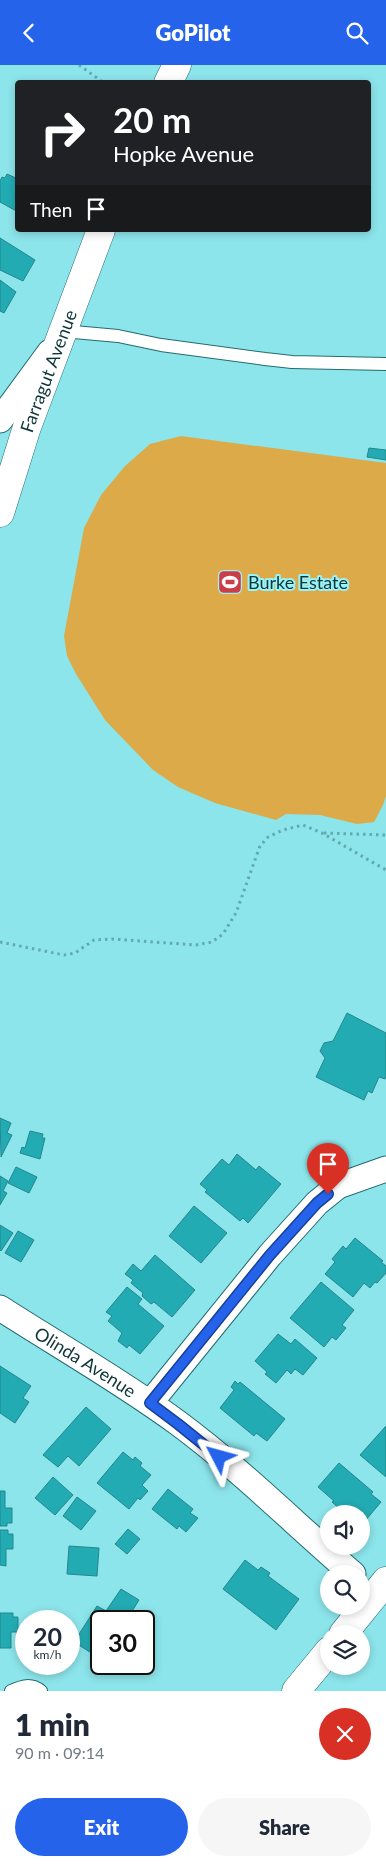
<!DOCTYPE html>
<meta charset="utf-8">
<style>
body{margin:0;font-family:Lato,sans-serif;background:#f6f6f7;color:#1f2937;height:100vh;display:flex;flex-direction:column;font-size:19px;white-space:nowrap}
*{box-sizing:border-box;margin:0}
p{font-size:16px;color:#747a83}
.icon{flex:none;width:28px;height:28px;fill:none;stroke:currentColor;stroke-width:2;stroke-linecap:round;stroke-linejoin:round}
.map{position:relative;height:1626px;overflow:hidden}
.drawer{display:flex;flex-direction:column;background:#fff;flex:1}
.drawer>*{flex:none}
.banner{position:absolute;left:15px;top:15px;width:356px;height:152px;border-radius:5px;box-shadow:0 2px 8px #0003;background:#202124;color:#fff;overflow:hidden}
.controls{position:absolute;left:320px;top:1440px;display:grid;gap:10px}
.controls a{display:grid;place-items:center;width:50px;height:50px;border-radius:50%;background:#fff;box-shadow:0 2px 8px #0003;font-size:25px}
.speed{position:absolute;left:15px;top:1545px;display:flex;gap:10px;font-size:25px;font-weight:700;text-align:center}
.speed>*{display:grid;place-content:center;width:65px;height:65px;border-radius:50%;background:#fff;box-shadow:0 2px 8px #0003;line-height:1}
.speed small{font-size:12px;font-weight:400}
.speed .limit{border:2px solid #111;border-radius:8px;background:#fff;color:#111}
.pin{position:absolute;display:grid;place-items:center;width:42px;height:42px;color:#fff;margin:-51px -21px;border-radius:50% 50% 50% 0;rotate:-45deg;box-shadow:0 0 5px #0007}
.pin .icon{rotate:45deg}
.me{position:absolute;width:55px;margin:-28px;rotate:309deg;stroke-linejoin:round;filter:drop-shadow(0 0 4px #0008)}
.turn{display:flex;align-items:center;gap:18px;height:105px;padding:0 15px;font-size:22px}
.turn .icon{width:65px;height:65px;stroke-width:2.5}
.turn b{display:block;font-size:35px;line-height:42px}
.then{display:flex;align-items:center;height:48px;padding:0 15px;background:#0003;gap:10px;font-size:19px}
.round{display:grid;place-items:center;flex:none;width:52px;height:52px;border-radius:26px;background:#f6f6f7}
.head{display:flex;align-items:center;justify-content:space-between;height:85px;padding:0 15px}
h1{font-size:30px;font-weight:800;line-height:38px}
.action{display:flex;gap:10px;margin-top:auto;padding:10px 15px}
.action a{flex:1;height:58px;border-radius:30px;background:#2563eb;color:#fff;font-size:20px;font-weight:800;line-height:58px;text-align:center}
.action a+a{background:#f6f6f7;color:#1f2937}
header{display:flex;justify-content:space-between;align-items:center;height:65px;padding:0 15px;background:#2563eb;color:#fff;font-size:22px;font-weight:800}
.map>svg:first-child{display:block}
.green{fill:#dcaa49}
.building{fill:#23abb3;stroke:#25868c}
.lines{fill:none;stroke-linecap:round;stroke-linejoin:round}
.lane-casing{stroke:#246b6f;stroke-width:14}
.street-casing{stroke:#246b6f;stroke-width:27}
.secondary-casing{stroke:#246b6f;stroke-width:29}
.primary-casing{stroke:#246b6f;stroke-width:29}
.path{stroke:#62aaaf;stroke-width:3;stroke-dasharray:2.5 4;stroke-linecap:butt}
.lane{stroke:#fff;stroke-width:12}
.street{stroke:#fff;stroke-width:25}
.secondary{stroke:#fff;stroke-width:28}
.primary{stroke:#fff;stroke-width:28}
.route-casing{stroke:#184099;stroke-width:12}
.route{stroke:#2563eb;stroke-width:9}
.labels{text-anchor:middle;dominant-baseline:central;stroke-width:4;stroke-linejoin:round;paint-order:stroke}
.street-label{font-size:18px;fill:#0f3639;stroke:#99f3f9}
.poi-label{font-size:18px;fill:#0f3639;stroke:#99f3f9;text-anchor:start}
</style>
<header><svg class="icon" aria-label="back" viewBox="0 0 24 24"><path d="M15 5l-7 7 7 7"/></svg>GoPilot<svg class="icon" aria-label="search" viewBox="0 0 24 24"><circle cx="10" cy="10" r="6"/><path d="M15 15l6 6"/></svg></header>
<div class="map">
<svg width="386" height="1626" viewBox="0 0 386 1626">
<rect width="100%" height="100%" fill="#8ce5eb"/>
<path class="green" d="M181,371L386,398V731L383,740L374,757L357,759L320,750L286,749L276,755L215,738L178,722L153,705L105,655L76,609L67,591L64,571L84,463L101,430L125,401L150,379Z"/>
<g class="building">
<path d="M7,109L18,114V147L0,137V116L2,112L5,113Z"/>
<path d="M0,173L35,195L23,216L0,205Z"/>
<path d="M0,215L16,227L4,248L0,246Z"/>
<path d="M369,383L386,385V395L367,392Z"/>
<path d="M347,948L386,968V1011L385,1014L379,1012L372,1028L368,1026L364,1035L316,1012L325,993L320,986L324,978L333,976Z"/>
<path d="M0,1053L11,1058L7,1068L12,1070L1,1092Z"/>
<path d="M30,1066L43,1069L42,1073H45L40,1094L20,1088L22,1082L25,1083Z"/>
<path d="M237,1089L256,1105L259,1101L281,1119L248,1158L243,1153L240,1156L205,1127L207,1125L200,1119L222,1094L229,1100Z"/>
<path d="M16,1102L37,1112L29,1128L8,1118Z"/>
<path d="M0,1111L8,1116L3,1126L7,1128L0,1140Z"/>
<path d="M194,1141L227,1168L201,1198L169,1171Z"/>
<path d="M0,1160L13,1168L1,1186L0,1185Z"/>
<path d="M18,1166L34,1175L21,1197L5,1188Z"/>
<path d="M355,1173L383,1196L381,1197L386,1201V1208L377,1218L375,1217L370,1223L364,1218L353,1232L325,1209L335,1197L332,1194L343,1181L346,1184Z"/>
<path d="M155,1190L195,1225L172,1252L154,1237L151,1239L142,1231L143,1228L131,1218L133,1215L125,1209L133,1199L141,1206Z"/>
<path d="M321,1217L354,1245L342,1260L346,1263L336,1275L332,1272L324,1282L290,1253Z"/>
<path d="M127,1222L142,1234L138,1239L164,1261L140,1289L129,1280L127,1283L118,1276L122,1268L108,1256L112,1251L106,1247Z"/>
<path d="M278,1269L291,1279L295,1274L317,1293L303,1310L295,1304L291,1309L287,1305L276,1318L265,1309L267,1307L255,1296Z"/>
<path d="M0,1301L31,1321L23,1333L29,1337L15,1358L0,1348Z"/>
<path d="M235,1316L238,1319L240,1317L285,1354L267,1376L256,1368L254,1371L220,1343L234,1325L231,1322Z"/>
<path d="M86,1342L111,1364L79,1401L68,1391L58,1402L43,1390Z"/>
<path d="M386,1361V1412L360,1390Z"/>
<path d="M123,1387L133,1395L135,1392L142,1398L140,1401L151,1410L142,1420L148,1426L140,1435L138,1433L129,1444L97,1418Z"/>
<path d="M339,1398L373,1427L371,1429L381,1437L365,1456L361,1454V1449H350L344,1444L342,1446L332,1437L334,1436L318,1422Z"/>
<path d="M53,1412L73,1430L55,1450L35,1433Z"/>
<path d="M168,1424L193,1444L190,1448L198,1453L186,1467L179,1461L177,1464L152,1444Z"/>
<path d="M0,1426H5V1443H12V1458H7V1461H0Z"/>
<path d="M77,1432L96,1446L81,1465L63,1451Z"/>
<path d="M128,1464L140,1474L127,1489L115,1479Z"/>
<path d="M0,1465H8V1469H13V1484H6V1501L0,1500Z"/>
<path d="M69,1481L99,1483L97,1511L67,1509Z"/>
<path d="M245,1495L258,1505L261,1502L270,1508L268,1511L299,1534L276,1565L223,1524Z"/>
<path d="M121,1524L139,1535L126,1556H101V1594L74,1577L97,1541L106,1546Z"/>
<path d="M0,1548H13V1552H18V1567H11V1583H0Z"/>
<path d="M109,1599H126L121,1606Z"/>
</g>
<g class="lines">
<defs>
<g id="lane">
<path d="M63,266L118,271L161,280L265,294L292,297L386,299"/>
<path d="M11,1626C22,1621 31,1618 41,1626"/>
</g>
<g id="street">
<path d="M0,355L50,287"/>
<path id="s1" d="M0,1243C59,1281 121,1316 178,1358C240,1404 295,1459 353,1509"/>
<path d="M150,1338L270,1190L317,1138L338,1121L386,1104"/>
</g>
<g id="secondary">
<path d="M168,18L177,0"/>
<path id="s2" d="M0,448L27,362L101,165"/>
</g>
<g id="primary">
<path d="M343,1569L386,1516"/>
<path d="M296,1626L329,1586"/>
</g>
</defs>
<use href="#lane" class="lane-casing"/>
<use href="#street" class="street-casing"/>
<use href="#secondary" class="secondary-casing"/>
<use href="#primary" class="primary-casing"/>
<g class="path">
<path d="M79,0L104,18"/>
<path d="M324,768L386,770"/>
<path d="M0,877L64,890L75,888L94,875L112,874L196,880L212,877L223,869L236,848L260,781L268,772L283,765L303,760L322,768L386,805"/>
</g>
<use href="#lane" class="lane"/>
<use href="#street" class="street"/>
<use href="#secondary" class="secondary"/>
<use href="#primary" class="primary"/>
</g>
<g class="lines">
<defs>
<path id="route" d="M219,1392L178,1359L150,1338L270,1190L317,1138L328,1129"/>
</defs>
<use href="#route" class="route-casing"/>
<use href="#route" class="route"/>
</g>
<defs>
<symbol id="stadium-square" viewBox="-11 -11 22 22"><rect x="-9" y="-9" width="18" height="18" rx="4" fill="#cd3d47" stroke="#99f3f9"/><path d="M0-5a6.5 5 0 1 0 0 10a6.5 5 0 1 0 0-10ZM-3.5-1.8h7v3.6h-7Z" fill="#fff"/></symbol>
</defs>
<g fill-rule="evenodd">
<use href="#stadium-square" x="216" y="503" width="28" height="28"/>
</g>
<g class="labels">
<g class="street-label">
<text stroke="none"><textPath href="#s2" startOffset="150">Farragut Avenue</textPath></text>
<text stroke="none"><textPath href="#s1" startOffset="101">Olinda Avenue</textPath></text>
</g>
<g class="poi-label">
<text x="248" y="517">Burke Estate</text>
</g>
</g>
</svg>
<div class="controls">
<a><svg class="icon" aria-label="sound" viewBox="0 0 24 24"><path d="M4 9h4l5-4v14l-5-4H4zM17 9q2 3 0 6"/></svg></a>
<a><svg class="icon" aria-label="search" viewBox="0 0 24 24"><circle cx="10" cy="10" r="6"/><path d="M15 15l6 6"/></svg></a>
<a><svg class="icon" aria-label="layers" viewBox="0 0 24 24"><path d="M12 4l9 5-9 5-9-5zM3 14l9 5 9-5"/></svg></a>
</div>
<div class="speed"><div>20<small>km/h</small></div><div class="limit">30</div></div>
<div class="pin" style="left:328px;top:1129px;background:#d93025"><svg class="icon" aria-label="arrive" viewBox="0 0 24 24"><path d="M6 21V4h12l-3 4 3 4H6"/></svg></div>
<svg class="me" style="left:219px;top:1392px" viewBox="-20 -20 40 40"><path d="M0-17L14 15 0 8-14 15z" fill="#2563eb" stroke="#fff" stroke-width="4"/></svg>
<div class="banner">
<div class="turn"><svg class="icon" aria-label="right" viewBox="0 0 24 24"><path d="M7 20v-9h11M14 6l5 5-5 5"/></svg><div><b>20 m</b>Hopke Avenue</div></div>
<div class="then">Then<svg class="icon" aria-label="arrive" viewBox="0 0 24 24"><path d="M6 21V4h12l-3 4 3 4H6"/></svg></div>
</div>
</div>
<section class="drawer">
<div class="head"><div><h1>1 min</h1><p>90 m · 09:14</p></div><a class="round" style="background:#d93025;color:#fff"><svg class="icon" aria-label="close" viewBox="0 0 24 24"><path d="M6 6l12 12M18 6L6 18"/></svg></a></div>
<div class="action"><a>Exit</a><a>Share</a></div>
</section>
